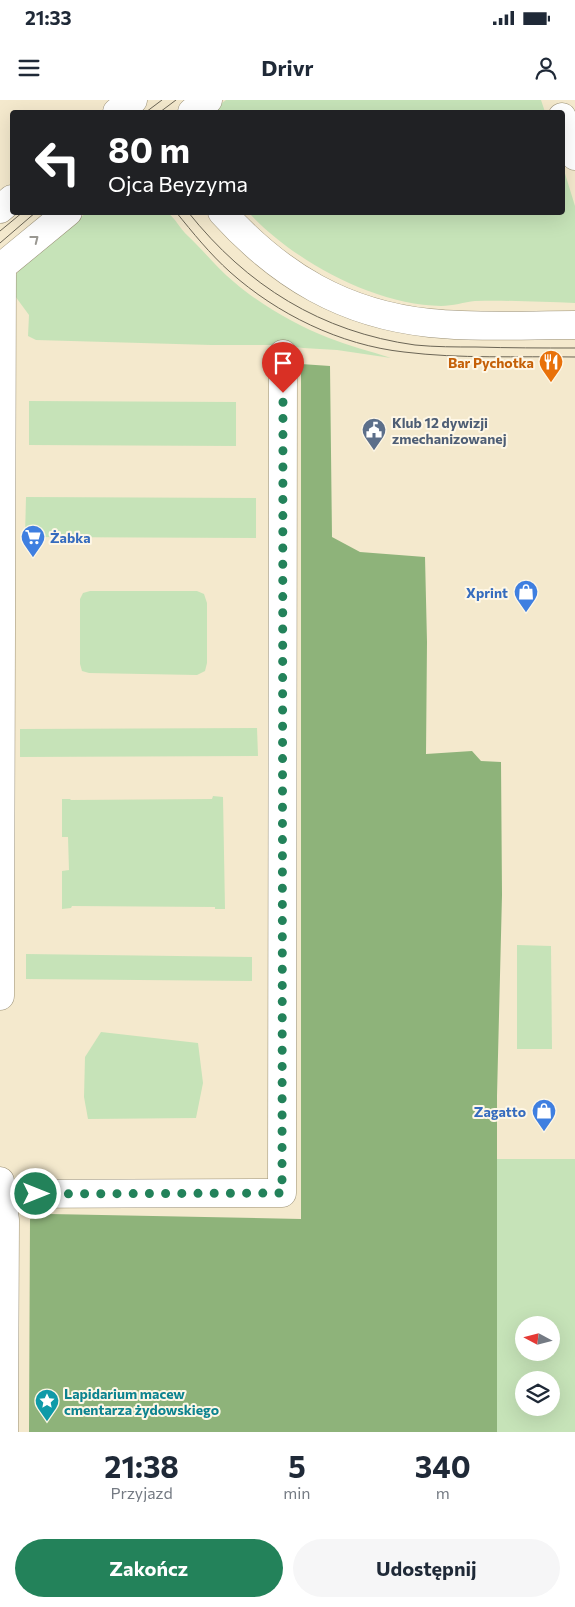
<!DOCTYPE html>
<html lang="pl">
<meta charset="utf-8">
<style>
body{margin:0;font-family:Commissioner,sans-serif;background:#f6f6f7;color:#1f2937;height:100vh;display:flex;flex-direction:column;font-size:19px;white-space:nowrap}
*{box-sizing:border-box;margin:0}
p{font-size:16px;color:#747a83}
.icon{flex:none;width:28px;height:28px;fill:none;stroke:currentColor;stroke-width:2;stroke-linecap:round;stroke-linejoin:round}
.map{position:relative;height:1332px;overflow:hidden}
.sheet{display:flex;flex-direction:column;background:#fff;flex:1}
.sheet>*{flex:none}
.hud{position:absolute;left:10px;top:10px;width:555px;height:105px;border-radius:5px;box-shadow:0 5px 20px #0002;background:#202124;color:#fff;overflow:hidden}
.needle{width:32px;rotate:277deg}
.controls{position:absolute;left:515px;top:1216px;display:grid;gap:10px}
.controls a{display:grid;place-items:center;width:45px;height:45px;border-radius:50%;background:#fff;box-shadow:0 5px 20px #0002;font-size:25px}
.pin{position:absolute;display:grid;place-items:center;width:42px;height:42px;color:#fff;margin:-51px -21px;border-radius:50% 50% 50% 0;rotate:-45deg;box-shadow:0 0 5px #0007}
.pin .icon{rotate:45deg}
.me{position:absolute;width:55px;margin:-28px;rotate:90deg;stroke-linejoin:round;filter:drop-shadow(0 0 4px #0008)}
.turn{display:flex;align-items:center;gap:18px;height:105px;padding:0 15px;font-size:22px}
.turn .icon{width:65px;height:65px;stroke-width:2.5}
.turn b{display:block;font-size:35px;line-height:42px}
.eta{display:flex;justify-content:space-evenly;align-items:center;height:85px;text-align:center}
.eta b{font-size:30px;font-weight:700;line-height:35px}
.action{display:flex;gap:10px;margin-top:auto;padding:10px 15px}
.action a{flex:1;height:58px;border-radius:30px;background:#23825a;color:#fff;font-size:20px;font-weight:700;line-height:58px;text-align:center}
.action a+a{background:#f6f6f7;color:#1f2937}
.status{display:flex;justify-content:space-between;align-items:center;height:35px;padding:0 25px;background:#fff;direction:ltr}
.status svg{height:14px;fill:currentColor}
header{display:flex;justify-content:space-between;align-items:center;height:65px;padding:0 15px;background:#fff;font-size:22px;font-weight:700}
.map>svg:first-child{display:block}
.green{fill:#c6e3b8;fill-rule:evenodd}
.forest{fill:#8eb37a}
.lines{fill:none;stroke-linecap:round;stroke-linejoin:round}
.minor-casing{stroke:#9a9076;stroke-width:29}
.major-casing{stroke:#9a9076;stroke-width:29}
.minor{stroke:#fff;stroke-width:28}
.major{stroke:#fff;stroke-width:28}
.tram{stroke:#6b6555;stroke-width:1}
.oneway{stroke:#9a9892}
.route{stroke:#23825a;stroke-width:9;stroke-dasharray:0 16.2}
.labels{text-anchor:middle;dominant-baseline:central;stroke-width:4;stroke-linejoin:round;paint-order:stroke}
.food-label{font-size:14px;font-weight:bold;fill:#c56008;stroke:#fef7e6;text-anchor:end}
.service-label{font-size:14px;font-weight:bold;fill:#4e5e75;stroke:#fef7e6;text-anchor:start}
.shop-label{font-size:14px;font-weight:bold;fill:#366cbe;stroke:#fef7e6;text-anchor:end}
.culture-label{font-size:14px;font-weight:bold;fill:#0d838f;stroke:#fef7e6;text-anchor:start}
</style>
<div class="status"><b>21:33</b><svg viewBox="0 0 49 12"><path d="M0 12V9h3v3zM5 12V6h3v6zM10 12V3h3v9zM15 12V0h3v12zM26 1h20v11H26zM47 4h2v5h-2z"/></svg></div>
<header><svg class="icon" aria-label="menu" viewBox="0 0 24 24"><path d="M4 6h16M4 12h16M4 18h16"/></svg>Drivr<svg class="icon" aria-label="person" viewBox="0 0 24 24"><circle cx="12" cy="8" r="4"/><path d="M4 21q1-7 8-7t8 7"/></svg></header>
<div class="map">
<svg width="575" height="1332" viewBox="0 0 575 1332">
<rect width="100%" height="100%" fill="#f4e9cd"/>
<g class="green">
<path d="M226,0H541L545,12H210Z"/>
<path d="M563,67L575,106V203C543,202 507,200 475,201C464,202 453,206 441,206C374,205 294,161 249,113L562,112Z"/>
<path d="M86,113H168C176,119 180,129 188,136C203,150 217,168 234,182C261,205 295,225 329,238C349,246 370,251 391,258L337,250L303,248L283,245H211L36,240L28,236L29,215L15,196V178L17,173L35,155Z"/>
<path d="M29,301L236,302V346L29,345Z"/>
<path d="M26,397L256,398V438L25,437Z"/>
<path d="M90,491H197L204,494L207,503V563L205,571L197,575L89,573L82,571L80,564V499L83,493Z"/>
<path d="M257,628L258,656L20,657V629Z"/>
<path d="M213,696L223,697L225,809H215V807L72,806L71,808L62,809V771L69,770L68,737H62V699H70L71,700L212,699Z"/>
<path d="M517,845L551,846L552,949H517Z"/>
<path d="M26,854L252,857V881L26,879Z"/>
<path d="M101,932L198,943L203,983L196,1018L88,1019L84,997L85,957Z"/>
<path d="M497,1059H575V1332H497ZM524,1225H551V1252H524ZM524,1280H551V1308H524Z"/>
</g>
<path class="forest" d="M301,264L330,266L332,437L360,452L425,457L427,542L426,654L472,651L481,661L501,662L502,795L497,996V1332H29L30,1119L50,1114L301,1119Z"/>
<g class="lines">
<defs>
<g id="minor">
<path d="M562,17L575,56"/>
<path d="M222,112C280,176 344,214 430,223C478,228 527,225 575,225"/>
<path d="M0,896L2,166"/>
<path d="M0,1081L5,1120L4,1332"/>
<path d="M0,1094L282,1093L283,254"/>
</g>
<g id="major">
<path d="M117,12L133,0"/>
<path d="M192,12L208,0"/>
<path d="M0,109L12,99"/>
<path d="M0,168L68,112"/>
</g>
</defs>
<use href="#minor" class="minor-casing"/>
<use href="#major" class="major-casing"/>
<use href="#minor" class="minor"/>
<use href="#major" class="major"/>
<g class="tram">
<path d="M146,12L162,0"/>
<path d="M160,12L176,0"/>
<path d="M176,112C193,133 210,154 230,172C277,214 340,245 404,252C460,259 518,256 575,257"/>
<path d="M188,112C247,186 321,232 415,245C435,247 456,247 476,247C509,248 542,248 575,248"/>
<path d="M0,131L23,112"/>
<path d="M0,143L36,112"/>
</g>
</g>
<defs><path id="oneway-chevron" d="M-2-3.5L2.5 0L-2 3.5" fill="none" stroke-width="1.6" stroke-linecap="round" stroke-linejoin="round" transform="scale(1.25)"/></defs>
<use class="oneway" href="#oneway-chevron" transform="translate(35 139) rotate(-38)"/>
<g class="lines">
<path class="route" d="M36,1094L282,1093L283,293"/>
</g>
<defs>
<symbol id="restaurant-pin" viewBox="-11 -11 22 30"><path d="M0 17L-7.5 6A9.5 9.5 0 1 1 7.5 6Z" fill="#e8710a" stroke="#fef7e6"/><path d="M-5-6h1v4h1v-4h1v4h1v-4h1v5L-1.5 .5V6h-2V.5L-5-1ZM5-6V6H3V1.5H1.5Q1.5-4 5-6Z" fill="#fff"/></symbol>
<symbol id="civic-pin" viewBox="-11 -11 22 30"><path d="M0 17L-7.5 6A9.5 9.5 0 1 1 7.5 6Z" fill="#5c6f8a" stroke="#fef7e6"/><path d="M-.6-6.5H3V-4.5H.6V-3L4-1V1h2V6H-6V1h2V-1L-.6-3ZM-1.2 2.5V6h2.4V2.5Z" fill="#fff"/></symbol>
<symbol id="supermarket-pin" viewBox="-11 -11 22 30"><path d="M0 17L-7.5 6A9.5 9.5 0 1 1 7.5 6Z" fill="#3f7fe0" stroke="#fef7e6"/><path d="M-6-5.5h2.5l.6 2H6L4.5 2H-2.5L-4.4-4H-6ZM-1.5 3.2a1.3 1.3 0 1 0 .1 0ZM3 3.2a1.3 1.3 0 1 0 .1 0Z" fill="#fff"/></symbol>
<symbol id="shop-pin" viewBox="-11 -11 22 30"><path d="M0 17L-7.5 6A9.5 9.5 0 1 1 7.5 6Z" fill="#3f7fe0" stroke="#fef7e6"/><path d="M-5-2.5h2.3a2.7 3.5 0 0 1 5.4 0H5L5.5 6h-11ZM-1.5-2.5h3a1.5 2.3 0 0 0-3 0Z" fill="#fff"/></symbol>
<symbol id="sight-pin" viewBox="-11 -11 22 30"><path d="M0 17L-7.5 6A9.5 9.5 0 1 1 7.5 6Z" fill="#0f9aa8" stroke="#fef7e6"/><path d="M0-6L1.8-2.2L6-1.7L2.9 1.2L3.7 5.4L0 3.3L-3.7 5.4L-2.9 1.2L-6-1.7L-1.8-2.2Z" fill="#fff"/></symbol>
</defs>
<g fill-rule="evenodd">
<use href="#restaurant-pin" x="537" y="248" width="28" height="38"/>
<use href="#civic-pin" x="360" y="316" width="28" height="38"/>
<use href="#supermarket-pin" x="19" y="423" width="28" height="38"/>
<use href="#shop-pin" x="512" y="478" width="28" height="38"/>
<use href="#shop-pin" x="530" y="997" width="28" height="38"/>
<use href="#sight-pin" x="33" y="1287" width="28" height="38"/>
</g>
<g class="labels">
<g class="food-label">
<text x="534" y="262">Bar Pychotka</text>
</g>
<g class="service-label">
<text x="392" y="322">Klub 12 dywizji<tspan x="392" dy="16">zmechanizowanej</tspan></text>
</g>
<g class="shop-label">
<text x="50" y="437" text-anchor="start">Żabka</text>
<text x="508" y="492">Xprint</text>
<text x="526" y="1011">Zagatto</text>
</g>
<g class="culture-label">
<text x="64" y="1293">Lapidarium macew<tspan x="64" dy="16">cmentarza żydowskiego</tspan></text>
</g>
</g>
</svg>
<div class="controls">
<a><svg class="needle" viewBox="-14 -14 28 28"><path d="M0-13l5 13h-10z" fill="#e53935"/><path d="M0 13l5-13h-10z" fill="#747a83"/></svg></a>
<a><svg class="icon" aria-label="layers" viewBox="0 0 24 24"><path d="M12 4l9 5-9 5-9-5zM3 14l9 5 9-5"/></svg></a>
</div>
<div class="pin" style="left:283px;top:293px;background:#d93025"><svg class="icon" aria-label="arrive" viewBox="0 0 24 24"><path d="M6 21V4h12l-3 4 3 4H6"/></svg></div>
<svg class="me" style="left:36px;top:1094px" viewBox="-20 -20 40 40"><circle r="17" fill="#23825a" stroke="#fff" stroke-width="3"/><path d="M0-11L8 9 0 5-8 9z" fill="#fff"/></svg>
<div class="hud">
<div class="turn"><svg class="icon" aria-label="left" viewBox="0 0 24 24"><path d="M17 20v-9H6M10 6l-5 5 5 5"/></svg><div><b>80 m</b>Ojca Beyzyma</div></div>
</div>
</div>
<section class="sheet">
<div class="eta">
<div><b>21:38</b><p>Przyjazd</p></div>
<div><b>5</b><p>min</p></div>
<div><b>340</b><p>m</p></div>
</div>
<div class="action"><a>Zakończ</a><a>Udostępnij</a></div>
</section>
